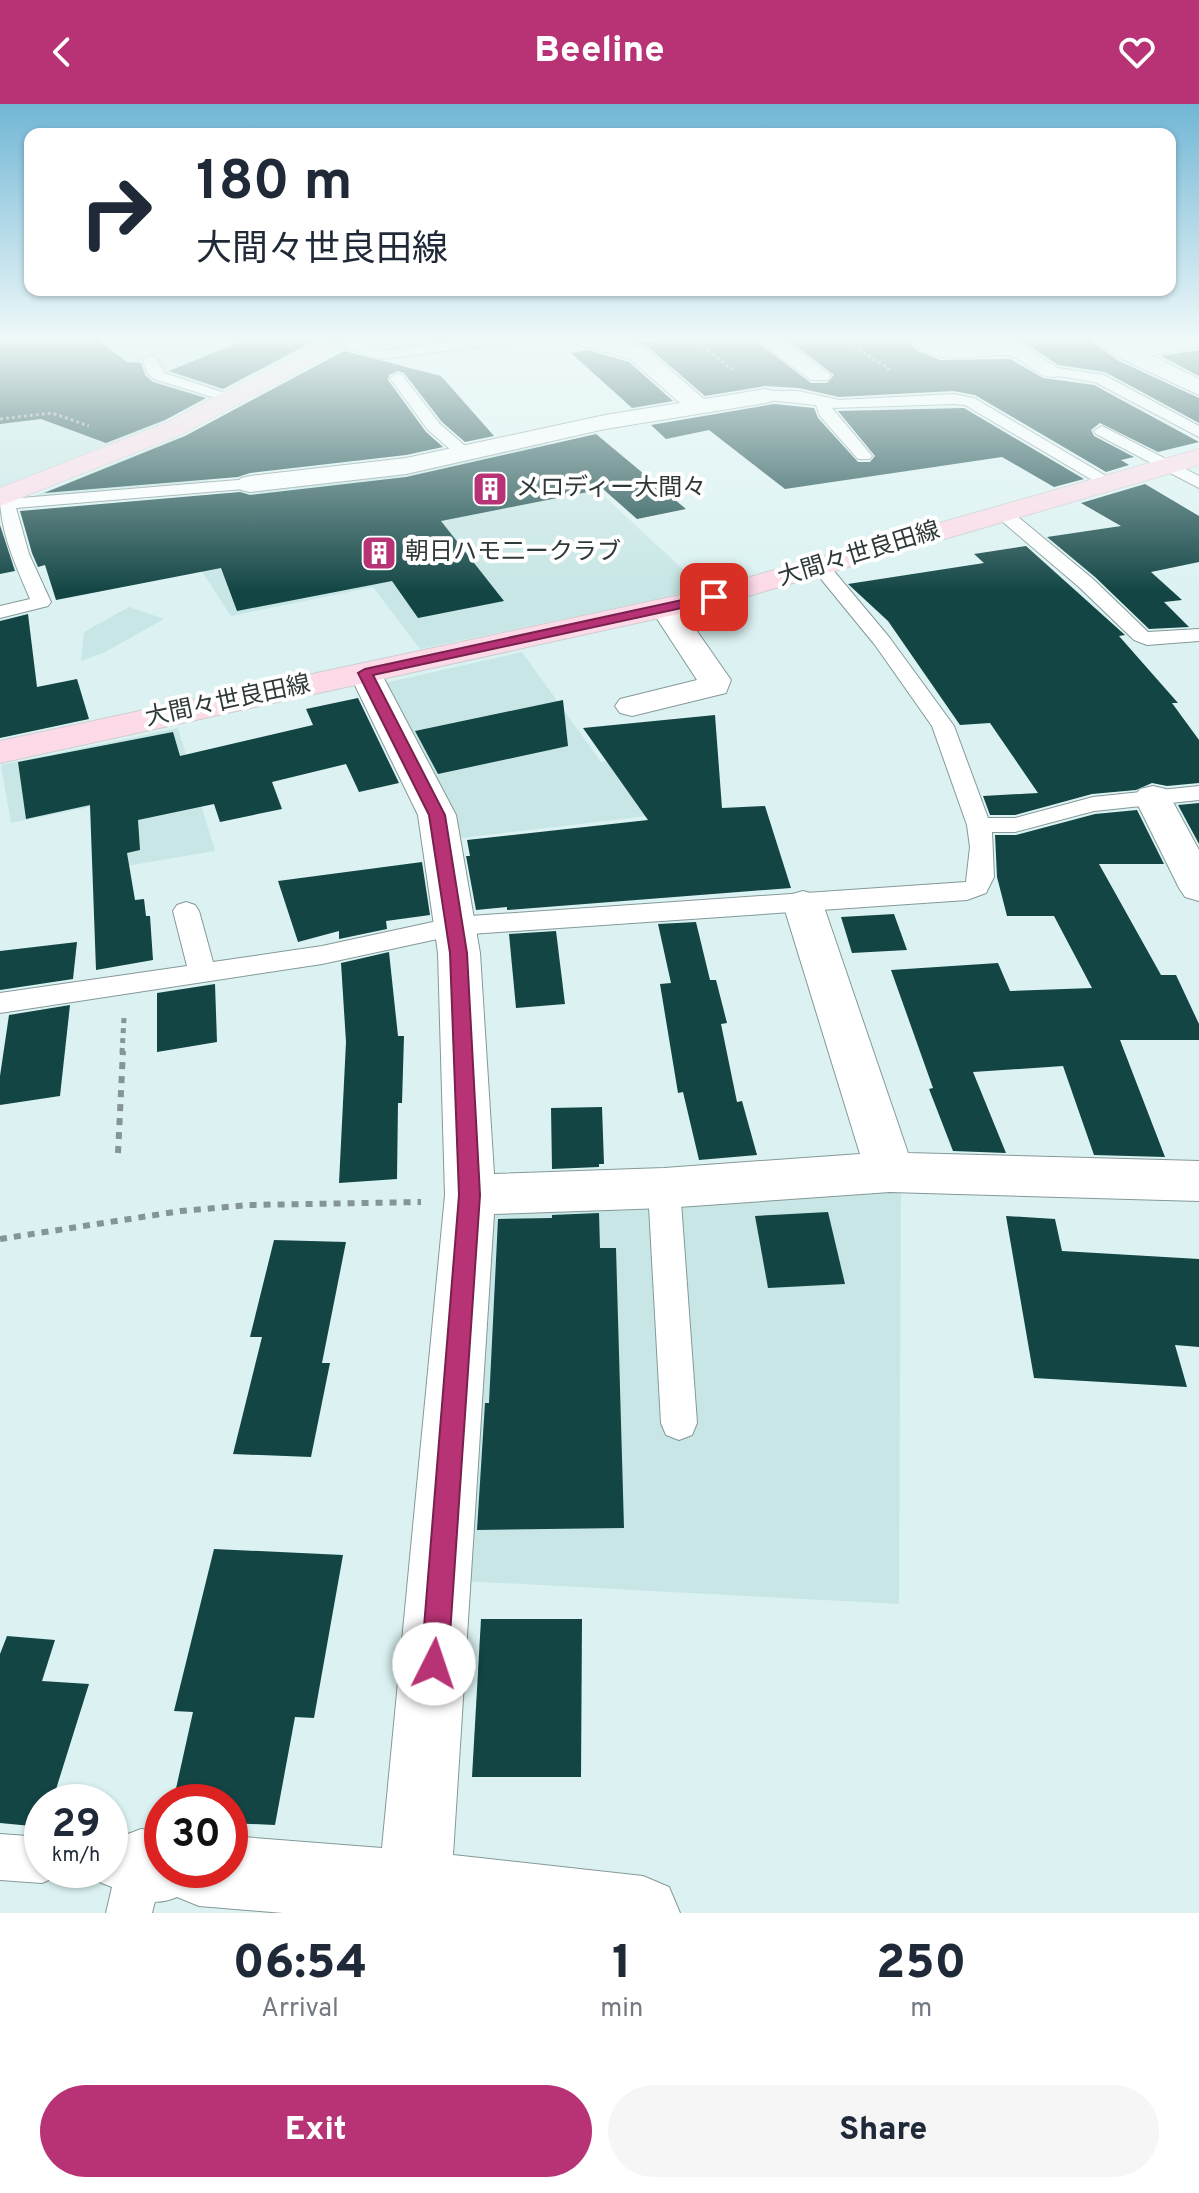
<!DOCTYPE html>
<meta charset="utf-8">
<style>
body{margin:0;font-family:Overpass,"Noto Sans JP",sans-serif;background:#f6f6f7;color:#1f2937;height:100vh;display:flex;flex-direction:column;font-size:30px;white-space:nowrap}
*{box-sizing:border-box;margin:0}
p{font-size:26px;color:#747a83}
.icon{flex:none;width:44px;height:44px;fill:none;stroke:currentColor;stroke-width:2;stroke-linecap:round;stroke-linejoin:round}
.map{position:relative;height:1809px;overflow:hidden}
.drawer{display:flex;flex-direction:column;background:#fff;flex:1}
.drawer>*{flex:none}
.guide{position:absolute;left:24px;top:24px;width:1152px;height:168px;border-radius:16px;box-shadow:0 2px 6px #0004;background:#fff;color:#1f2937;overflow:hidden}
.speed{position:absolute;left:24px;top:1680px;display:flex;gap:16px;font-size:40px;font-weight:700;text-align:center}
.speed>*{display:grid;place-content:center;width:104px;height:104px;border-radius:50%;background:#fff;box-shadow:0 2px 6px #0004;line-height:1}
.speed small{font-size:20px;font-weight:400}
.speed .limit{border:12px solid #d22;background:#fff;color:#111}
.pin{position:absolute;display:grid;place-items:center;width:68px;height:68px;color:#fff;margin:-34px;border-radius:16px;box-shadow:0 4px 12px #0006}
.me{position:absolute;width:88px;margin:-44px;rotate:4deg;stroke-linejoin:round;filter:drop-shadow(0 0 6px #0008)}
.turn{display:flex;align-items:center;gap:28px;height:168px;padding:0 40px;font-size:36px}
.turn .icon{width:104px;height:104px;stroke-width:2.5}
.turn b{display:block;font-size:56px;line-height:68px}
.eta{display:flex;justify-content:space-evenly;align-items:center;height:136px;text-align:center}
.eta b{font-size:48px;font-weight:800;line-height:56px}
.primary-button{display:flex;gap:16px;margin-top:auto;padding:16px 40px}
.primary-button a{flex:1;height:92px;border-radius:48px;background:#b83376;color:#fff;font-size:32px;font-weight:800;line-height:92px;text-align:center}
.primary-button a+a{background:#f6f6f7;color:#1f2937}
header{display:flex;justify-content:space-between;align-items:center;height:104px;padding:0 40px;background:#b83376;color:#fff;font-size:36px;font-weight:800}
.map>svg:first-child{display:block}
.built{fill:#c7e6e5}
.building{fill:#134545}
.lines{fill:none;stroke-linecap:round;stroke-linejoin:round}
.lane-casing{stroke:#849999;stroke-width:2}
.street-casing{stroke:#849999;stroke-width:2}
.primary-casing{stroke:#cdcfcf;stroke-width:2}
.path-far2{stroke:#859494;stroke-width:3;stroke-dasharray:3 3;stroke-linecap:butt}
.path-far1{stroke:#859494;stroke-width:5;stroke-dasharray:5 5;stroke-linecap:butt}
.path{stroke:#859494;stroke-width:6;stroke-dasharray:7 7;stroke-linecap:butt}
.lane{fill:#fff;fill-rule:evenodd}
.street{fill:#fff;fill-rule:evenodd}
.primary{fill:#fddae7;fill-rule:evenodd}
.route{fill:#b83376;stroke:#78214d;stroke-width:2}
.labels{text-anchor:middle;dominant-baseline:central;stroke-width:8;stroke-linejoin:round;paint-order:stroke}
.far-poi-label{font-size:24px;fill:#303939;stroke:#fff;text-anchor:start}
.far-street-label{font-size:24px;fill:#303939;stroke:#fff}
</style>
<header><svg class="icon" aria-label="back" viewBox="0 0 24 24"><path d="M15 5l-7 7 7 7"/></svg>Beeline<svg class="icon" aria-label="heart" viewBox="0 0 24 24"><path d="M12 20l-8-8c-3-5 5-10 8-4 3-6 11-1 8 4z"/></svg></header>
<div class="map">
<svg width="1199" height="1809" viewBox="0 0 1199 1809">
<rect width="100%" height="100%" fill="#dcf2f2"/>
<g class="built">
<path d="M0,235H310L316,237L153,323L0,383Z"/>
<path d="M373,235H483L382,248L363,242Z"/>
<path d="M181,332L210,380L32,395L31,393Z"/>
<path d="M545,337L704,485L420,545L373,483L231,512L193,454L243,399L238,386L412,366Z"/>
<path d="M129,503L164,515L105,548L81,557L84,528Z"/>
<path d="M522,548L601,658L684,650L699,706L452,735L385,579Z"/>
<path d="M178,624L215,747L115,764L104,700L11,719L1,661Z"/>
<path d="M901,1086L899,1500L463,1477L485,1117L497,1106Z"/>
</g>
<g class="building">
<path d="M0,235H96L127,258L141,259L145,271L153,278L206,294L165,316L106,339L41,315L0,320Z"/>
<path d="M247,235H300L312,238L223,285L169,267Z"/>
<path d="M659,235H753L811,279H827L834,271L787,235H906L917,247L940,256L1010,255L1043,274L1094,281L1199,338L1158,348L1100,319L1091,326L1094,332L1134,353L1121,356L1129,361L1106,368L975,291L953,287L839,293L799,284L765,282L705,292L648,243L635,239Z"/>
<path d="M1019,235H1087L1119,257L1199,294V319L1105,268L1058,261Z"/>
<path d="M587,246L629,258L673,297L632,304L571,249Z"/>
<path d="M1199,246V272L1161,252Z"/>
<path d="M344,247L441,272L494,332L465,338L442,318L404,269L398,267L389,271L388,276L426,328L443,343L406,351L250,369L238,373L44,389L185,332Z"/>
<path d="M774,300L814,304L818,314L858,358H870L875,352L838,307L964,304L1084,375L1054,383L1002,353L785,385L709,326L666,335L651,321Z"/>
<path d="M596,330L686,405L637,415L603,385L441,417L504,497L418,514L392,477L237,507L221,464L56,496L45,461L38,463L32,449L20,407L240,388L250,391L406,373Z"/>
<path d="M1145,380L1199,412V458L1151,468L1182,496L1164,498L1189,523L1149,525L1095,473L1047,433L1121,422L1081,399Z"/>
<path d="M0,421L15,467L0,470Z"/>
<path d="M1026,442L1125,531L1119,532L1178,599H1172L1199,636V679L1167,682L1152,679L1136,686L1092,690L1015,711H990L983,692L1038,689L990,619L960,621L888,517L848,480L984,459L974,450Z"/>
<path d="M28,510L37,583L77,575L89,615L0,634V517Z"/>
<path d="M358,594L399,679L359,688L346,660L272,678L282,705L220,718L214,700L138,716L140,746L127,749L135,796L144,795L146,812H150L153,856L96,866L90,701L26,715L18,658L173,628L180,652L313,621L306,605Z"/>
<path d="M563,596L568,642L438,670L415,627Z"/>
<path d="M715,611L722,704L765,702L791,784L507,806V803L476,806L466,752H470L467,736L648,716L583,624Z"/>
<path d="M1199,699V740L1178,701Z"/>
<path d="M1137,706L1164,760H1099L1161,871H1176L1199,920V936H1120L1165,1053L1094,1051L1063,962L973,968L1006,1049L953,1047L929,985L933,984L891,866L998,859L1010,887L1092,884L1054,812H1007L997,773L995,731H1016L1095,710Z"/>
<path d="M422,758L430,811L386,817L387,825L339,835V827L298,838L278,777Z"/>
<path d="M894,810L907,846L852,849L841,813Z"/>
<path d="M696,818L710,876H716L727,919L721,920L737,998L742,997L757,1051L699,1056L683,988L678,989L660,880L671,879L658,820Z"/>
<path d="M556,827L565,900L516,904L509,830Z"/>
<path d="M77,838L73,875L0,886V847Z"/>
<path d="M389,848L398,932H404L402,999H398L397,1075L339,1079L346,938L341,859Z"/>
<path d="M215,880L217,938L157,948V889Z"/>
<path d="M70,901L60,992L0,1001V972L9,911Z"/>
<path d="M602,1003L604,1060H599V1063L552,1065L551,1004Z"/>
<path d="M828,1108L845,1180L768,1184L755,1112Z"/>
<path d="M599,1109L600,1144H616L624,1424L477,1426L485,1299H489L498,1115L552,1114V1111Z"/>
<path d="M1006,1112L1055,1115L1062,1147L1199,1155V1243L1175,1241L1187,1283L1034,1274Z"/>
<path d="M274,1136L346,1138L322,1259H330L311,1353L233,1350L262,1233H250Z"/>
<path d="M214,1445L343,1451L314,1614L295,1613L275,1721L230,1719V1698H173L193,1608L174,1607Z"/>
<path d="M481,1515H582L581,1673H472Z"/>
<path d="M7,1532L55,1536L42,1577L89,1580L52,1698H42V1723L0,1719V1550Z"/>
</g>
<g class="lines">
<defs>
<g id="lane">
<path d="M333,235H347L381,247L476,235H519L512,239L380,255L334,240Z"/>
<path d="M150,252L155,253L164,269L240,294L232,299L154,275L147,269L143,256Z"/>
<path d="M1051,263L1104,271L1199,322V333L1095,278L1046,270L1044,267Z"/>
<path d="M397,270L402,271L440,320L470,346V352H458L428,326L390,274Z"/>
<path d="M765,287H798L839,296L953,290L974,294L1118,379L1116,383H1104L965,301L953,300L832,304L872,352L870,355H858L820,312L816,301L760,295V289Z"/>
<path d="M1102,322L1199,372V384L1096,330L1094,327Z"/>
<path d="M250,375L256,376L258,380L256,384L16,404L29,450L51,498L48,502L0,514V502L30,495C16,462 0,429 0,392L9,395Z"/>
<path d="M1006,403L1012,404L1017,412L1093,475L1148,528L1199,525V537L1147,541L1134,536L1079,483L1004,419L997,408Z"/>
<path d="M821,458L828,460L889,533L954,622L988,714H1015L1093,693L1199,682V696L1094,707L1015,728H992L994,773L986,789L967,796L456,831L322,860L0,909V889L187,862L173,807L177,801L186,798L195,801L199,807L213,858L322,842L456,813L966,778L970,743L967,721L932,622L875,541L812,464Z"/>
<path d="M664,1071L675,1075L680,1084L697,1319L692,1331L679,1336L666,1331L661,1319L648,1084L653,1075Z"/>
<path d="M0,1730L42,1733V1766H61L58,1772L42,1779L0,1776Z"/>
<path d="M110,1737L141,1738L157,1745L163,1766L152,1809H106L112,1783L94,1776L90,1766H110Z"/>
</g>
<g id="street">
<path d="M573,235H609L646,245L704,295L765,285L773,287L777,292L773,297L765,299L605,325L406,370L250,388L241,386L237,380L241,374L250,372L406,354L605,311L680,299L630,255L576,240Z"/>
<path d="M756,235H782L831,271L827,276H811Z"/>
<path d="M909,235C937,235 961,243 989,240L986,235H1013L1062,267L1059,272C1036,278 1024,250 1003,251C974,251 931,264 909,235Z"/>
<path d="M1090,235H1119L1132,242L1167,235H1199V243L1151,251L1199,275V291L1120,254Z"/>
<path d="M665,495L676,497L731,576L726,589L632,612L620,609L615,602L620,595L697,576L650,504L654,497Z"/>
<path d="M365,559L377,562L381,569L456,711L480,849L494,1070L664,1064L860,1050L783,800L789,791L803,787L817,791L823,800L908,1049L1199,1057V1097L890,1088L664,1104L494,1110L453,1751L643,1772L669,1783L680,1809H283L199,1802L177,1793C154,1803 138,1796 115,1787L107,1766H110V1749L115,1735L141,1725L162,1727V1766H230V1732L382,1744L445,1091L438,849L418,711L349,569L353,562Z"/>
<path d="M1153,682L1166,685L1199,746V797L1185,793L1179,784L1134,693L1140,685Z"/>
</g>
<g id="primary">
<path d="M325,235H353L350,240L184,329L0,402V384L166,319Z"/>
<path d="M1199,345V361L714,502L0,659V637L708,485Z"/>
</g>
</defs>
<use href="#lane" class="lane-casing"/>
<use href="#street" class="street-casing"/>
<use href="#primary" class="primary-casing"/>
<g class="path-far2">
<path d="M693,235L733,266"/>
<path d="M843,235L889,265L886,266"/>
<path d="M0,315L52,309L89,322"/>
</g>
<path class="path-far1" d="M122,949L124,914"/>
<g class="path">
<path d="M118,1049L123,947"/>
<path d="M0,1135L181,1107L249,1101L421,1098"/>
</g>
<use href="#lane" class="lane"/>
<use href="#street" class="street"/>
<use href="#primary" class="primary"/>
</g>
<linearGradient id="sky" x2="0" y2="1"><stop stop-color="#71b6d5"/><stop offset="0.48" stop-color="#eff9f9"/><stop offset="1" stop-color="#eff9f9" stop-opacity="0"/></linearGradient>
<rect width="1199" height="488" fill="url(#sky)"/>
<path class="route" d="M714,489L720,493L719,496L373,571L445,711L467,849L480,1091L448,1560L444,1569L434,1573L425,1569L421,1560L459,1091L450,849L429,711L358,569L365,565Z"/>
<defs>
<symbol id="building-square" viewBox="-11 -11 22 22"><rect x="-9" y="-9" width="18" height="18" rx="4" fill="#b83376" stroke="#fff"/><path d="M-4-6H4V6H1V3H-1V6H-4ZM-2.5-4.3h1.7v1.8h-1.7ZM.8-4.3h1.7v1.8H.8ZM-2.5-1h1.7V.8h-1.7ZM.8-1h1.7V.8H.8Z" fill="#fff"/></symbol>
</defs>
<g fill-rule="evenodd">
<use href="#building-square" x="470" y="365" width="40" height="40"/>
<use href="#building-square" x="359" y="429" width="40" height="40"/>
</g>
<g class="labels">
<g class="far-poi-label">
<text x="516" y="385">メロディー大間々</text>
<text x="405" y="449">朝日ハモ二ークラブ</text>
</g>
<g class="far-street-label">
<text transform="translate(859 451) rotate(-17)">大間々世良田線</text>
<text transform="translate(228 598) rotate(-12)">大間々世良田線</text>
</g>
</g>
</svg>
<div class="speed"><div>29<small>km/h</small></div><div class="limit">30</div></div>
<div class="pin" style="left:714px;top:493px;background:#d93025"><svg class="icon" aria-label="arrive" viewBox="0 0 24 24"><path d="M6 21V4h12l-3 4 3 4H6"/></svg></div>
<svg class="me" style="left:434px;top:1560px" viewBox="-20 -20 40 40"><circle r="19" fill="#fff"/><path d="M0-13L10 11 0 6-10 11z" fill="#b83376"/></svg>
<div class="guide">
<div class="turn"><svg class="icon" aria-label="right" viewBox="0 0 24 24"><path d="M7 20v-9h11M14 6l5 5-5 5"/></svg><div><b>180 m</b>大間々世良田線</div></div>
</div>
</div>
<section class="drawer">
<div class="eta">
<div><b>06:54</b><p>Arrival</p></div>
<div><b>1</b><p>min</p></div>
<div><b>250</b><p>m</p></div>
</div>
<div class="primary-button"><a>Exit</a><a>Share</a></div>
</section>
